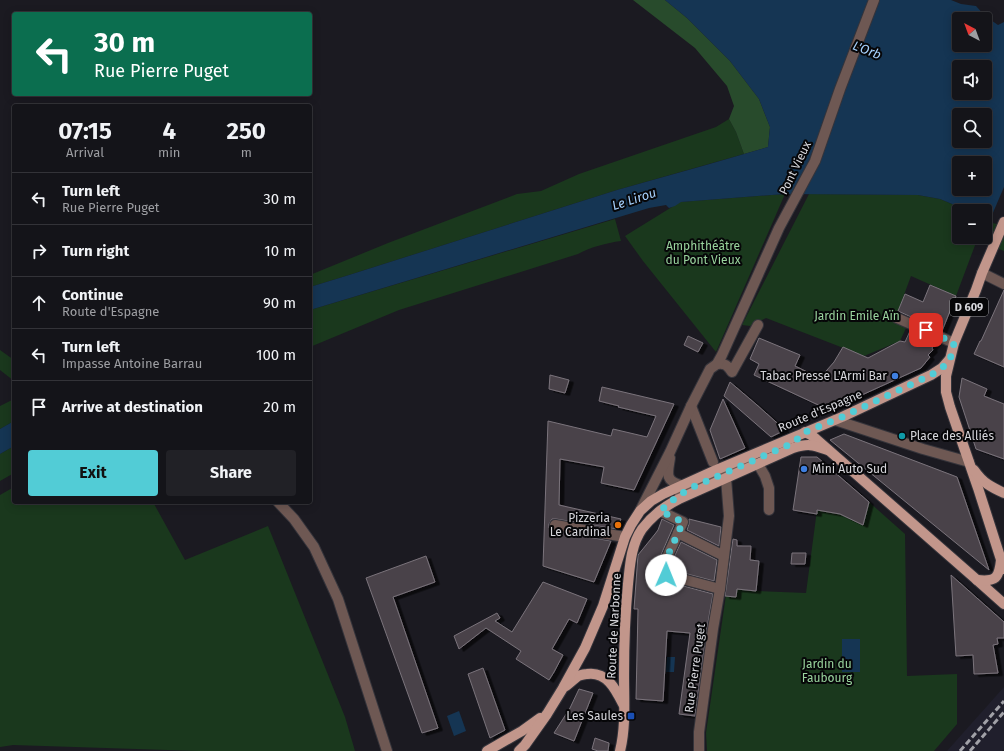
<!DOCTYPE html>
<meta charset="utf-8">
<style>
body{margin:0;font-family:"Fira Sans",sans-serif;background:#212126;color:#f1f3f6;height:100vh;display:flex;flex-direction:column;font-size:15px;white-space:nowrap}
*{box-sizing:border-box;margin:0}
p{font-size:13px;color:#9d9ea2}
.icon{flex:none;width:22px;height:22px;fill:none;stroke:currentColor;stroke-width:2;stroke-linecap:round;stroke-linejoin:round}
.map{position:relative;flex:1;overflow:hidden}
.drawer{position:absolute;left:12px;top:104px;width:300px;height:400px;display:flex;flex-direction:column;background:#141419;border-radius:4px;box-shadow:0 2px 10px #0003,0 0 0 1px #333338}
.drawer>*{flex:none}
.hud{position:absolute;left:12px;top:12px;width:300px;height:84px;border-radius:4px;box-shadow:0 2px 10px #0003,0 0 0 1px #333338;background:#0b6e4f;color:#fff;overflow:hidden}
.needle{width:26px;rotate:319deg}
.fabs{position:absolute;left:952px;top:12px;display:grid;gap:8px}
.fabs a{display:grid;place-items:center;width:40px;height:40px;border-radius:4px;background:#141419;box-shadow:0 2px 10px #0003,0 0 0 1px #333338;font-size:20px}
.pin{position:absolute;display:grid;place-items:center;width:34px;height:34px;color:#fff;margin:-17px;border-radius:8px;box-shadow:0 2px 6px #0006}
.me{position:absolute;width:44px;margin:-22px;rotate:1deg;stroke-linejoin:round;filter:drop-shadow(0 0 3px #0008)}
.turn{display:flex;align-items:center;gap:14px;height:84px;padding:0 16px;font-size:18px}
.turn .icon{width:52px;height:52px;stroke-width:2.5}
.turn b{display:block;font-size:28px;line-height:34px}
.eta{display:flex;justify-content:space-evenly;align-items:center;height:68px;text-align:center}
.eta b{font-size:24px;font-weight:700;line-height:28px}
.action{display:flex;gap:8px;margin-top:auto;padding:8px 16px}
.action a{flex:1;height:46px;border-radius:4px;background:#52ccd6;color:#111;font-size:16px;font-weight:700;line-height:46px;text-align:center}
.action a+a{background:#212126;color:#f1f3f6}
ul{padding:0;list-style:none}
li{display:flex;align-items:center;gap:12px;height:52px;padding:0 16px;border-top:1px solid #333338}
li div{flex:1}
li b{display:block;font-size:15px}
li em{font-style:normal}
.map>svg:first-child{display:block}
.built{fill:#201f2c}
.green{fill:#1a381d}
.forest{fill:#284b2c}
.water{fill:#153553;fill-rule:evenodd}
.pier{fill:#1b1a21}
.building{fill:#4a434a;stroke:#7a737b;filter:url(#shadow)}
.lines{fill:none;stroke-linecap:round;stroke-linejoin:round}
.minor-casing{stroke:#35343b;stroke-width:12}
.major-casing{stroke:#35343b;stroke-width:12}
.minor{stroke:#6e5853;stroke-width:10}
.major{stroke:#c2968b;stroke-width:10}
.rail{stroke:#a1a1a7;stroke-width:3;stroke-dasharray:6 3;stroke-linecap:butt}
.route{stroke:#52ccd6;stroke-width:7;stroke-dasharray:0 12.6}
.shop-dot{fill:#3f7fe0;stroke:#060608;stroke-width:1.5}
.culture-dot{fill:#0f9aa8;stroke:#060608;stroke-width:1.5}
.food-dot{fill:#e8710a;stroke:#060608;stroke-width:1.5}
.transit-dot{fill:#1a4fb4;stroke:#060608;stroke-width:1.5}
.labels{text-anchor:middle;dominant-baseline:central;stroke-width:4;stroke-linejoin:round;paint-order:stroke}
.shield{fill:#060608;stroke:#98989c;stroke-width:1}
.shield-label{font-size:11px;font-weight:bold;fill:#d7d7dc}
.street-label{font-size:12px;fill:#d7d7dc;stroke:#060608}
.park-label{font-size:12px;fill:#99d39d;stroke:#060608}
.poi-label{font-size:12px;fill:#d7d7dc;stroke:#060608;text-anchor:end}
.water-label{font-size:13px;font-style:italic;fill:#a4cffb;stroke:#060608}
</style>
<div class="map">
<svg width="1004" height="751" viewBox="0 0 1004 751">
<defs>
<filter id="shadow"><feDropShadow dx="4.5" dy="2.5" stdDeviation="0" flood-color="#0009"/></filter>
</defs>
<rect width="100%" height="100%" fill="#1b1a21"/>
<path class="built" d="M1004,687V749L1002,751H947Z"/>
<g class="green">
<path d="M729,119L736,132L744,154L617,190L349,275L310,287V275L388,243L517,194L541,191L579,174L716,127Z"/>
<path d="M785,194L716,352L643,261L625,236L680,202Z"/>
<path d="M809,194L918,195L940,199L969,211H959V237H985V218L994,221L1004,224V251L977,240L956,296L911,276L898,311L892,320L906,328L900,341L864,356L766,318L750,326L742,325Z"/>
<path d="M615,219L621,241C606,243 591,247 578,254L399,310L310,347V310Z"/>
<path d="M0,350L14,360V381L0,370Z"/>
<path d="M14,399V421L0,429V406Z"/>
<path d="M14,446V473L0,481V454Z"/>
<path d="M14,487V502H153L185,560L268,526L345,717L355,751H198L13,745L0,747V495Z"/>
<path d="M869,502L905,534L907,676L957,674V724L934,751H707L706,733L727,588L756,591L806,593L817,510L840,514L863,525Z"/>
</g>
<path class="forest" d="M633,0H665L687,18L730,61L759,99L770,127L768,147L744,154L736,132L729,119L734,106L727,86L695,48Z"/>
<g class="water">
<path d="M665,0H951L961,4L976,6L985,16L998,25L1004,22V224L994,221L985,218V211H969L940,199L918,195L785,194L681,202L675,206L669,208L666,205L649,208L310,310V287L349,275L617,190L706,165L768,147L770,127L759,99L730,61L687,18ZM959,19H985V45H959ZM959,67H985V93H959ZM959,115H985V141H959ZM959,163H985V189H959Z"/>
<path d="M14,421V446L0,454V429Z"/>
<rect x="842" y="639" width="18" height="33"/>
<path d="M667,657H675L674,672H666Z"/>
<path d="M459,711L466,731L454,736L447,716Z"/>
</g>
<path class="pier" d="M1004,187V226L989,222Z"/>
<g class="building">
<path d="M930,285L956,296L942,331L898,311L905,294L923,302Z"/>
<path d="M1004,290V367L974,354L980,341H981Z"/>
<path d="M910,331L936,342L932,348L933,350L928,355L930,357L921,368L829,410L754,375L759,364L750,359L759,338L800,355L795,366L820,378L834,362L843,347L868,358L900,341L905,342Z"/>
<path d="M688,336L703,343L698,352L684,345Z"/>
<path d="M550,375L569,380L565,393L549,389Z"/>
<path d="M962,378L987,389L984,396L1004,404V459L976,449L959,397Z"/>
<path d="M730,382L757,405L785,430L771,437L724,396Z"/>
<path d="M602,387L674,404L634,490L601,483L604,467L560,459L559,505L621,519L616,529L556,519H552L549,524V528L551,530L554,531L611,541L594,582L543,566L548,421L611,436L613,429L647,437L656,416L618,407L619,406L599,401Z"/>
<path d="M723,399L745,448L720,459L710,430Z"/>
<path d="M844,434L957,477L989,570L830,440Z"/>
<path d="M801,457H817L869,502L863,525L840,514L817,510V514L793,510Z"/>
<path d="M662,519L674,525L657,564V568L661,578L665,581L713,594L707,628L695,716L679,714L690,633L667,631L663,701L636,699L638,609H634L638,555L655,534L658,530Z"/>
<path d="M689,519L721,527L719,546L687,530L689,524Z"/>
<path d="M733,539L737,540V546H751L750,560L759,561L756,591L737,589L736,597L725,596Z"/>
<path d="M681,542L717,560L714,581L672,570L670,566Z"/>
<path d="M792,553H806L805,564H791Z"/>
<path d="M426,556L435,582L393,597L438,728L422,733L366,578Z"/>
<path d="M951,575L1004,622V638H997L998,644L993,645L998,673L974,674L973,655L956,656Z"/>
<path d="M543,582L587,599L577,623L569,619L552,649L563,655L554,672L549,680L516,659L521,651L486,628L459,649L454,636L497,613L500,618L495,621L512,632Z"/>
<path d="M483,668L505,730L490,738L468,674Z"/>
<path d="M579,689L593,693L574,741L554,733L570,708Z"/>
<path d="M595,738L609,743L608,751H598L592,749Z"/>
</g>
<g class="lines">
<defs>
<g id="minor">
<path d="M982,273L1004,284"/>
<path d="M897,318L954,343"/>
<path d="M717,364C725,363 727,365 732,372L758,325"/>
<path d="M691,406L713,462"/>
<path d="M835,420L923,449L969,462"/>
<path d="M670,458C668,472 664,481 681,485"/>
<path d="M758,464L765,476L769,488V510"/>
<path d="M680,494L693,487L752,461"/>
<path d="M278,502L294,519L314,547L338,599L387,751"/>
<path d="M641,509L670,452L691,406L710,369L717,364L722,355L779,228L815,161L840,89L874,0"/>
<path d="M660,511L683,522L663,566L667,575L720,589"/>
<path d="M555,525L625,537"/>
<path d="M678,533L724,556"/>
<path d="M699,751V732L713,629L720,589L729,516L726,478"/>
</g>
<g id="major">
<path d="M1004,222L982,273L976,290L954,343L946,376V392L950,407L978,488L1004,569"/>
<path d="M805,432L811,435L816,439L977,580L1004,604"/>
<path d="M974,470C983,483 991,487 1004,493"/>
<path d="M977,580C996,582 999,578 1001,560"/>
<path d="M566,686C570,683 574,679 578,676C581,675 584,674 587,674C607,671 616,690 623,704"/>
<path d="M487,751L522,731L540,718"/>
<path d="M519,751L525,745L547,714L563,688L585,648L603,606L625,537L631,525L640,511L651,501L663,494L716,470L842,417L931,375L942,368L949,360"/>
<path d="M620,751C626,727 624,700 624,675C624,645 625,615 628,584C630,565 631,545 642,529C652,516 665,506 679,499L793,448C809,443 813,445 828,450"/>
</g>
</defs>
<use href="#minor" class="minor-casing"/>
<use href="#major" class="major-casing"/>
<use href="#minor" class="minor"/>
<use href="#major" class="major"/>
<g class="rail">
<path d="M960,751L1004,701"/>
<path d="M970,751L1004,712"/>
</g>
</g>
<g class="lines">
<path class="route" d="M666,575L663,566L683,522L660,511L679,495L693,487L793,443L805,432L842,417L931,375L942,368L950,360L954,343L926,330"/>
</g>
<g class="shop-dot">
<circle cx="895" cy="376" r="4"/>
<circle cx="804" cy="469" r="4"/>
</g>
<circle class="culture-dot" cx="902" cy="436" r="4"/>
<circle class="food-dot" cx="618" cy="525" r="4"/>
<rect class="transit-dot" x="627" y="712" width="8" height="8" rx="2"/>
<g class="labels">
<rect class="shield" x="950" y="298" width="38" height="18" rx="3"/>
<g class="shield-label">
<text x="969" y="307">D 609</text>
</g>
<g class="street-label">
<text transform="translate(795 168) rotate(-64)">Pont Vieux</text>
<text transform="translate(820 411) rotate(-23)">Route d'Espagne</text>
<text transform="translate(614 626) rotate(-87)">Route de Narbonne</text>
<text transform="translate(695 668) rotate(-82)">Rue Pierre Puget</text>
</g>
<g class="park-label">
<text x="703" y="246">Amphithéâtre<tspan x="703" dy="14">du Pont Vieux</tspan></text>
<text x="857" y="316">Jardin Emile Aïn</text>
<text x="827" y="664">Jardin du<tspan x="827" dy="14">Faubourg</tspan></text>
</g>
<g class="poi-label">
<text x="887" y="376">Tabac Presse L'Armi Bar</text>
<text x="910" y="436" text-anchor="start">Place des Alliés</text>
<text x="812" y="469" text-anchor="start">Mini Auto Sud</text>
<text x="610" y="518">Pizzeria<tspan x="610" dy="14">Le Cardinal</tspan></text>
<text x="623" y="716">Les Saules</text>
</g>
<g class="water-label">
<text transform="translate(867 50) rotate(21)">L'Orb</text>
<text transform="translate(634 199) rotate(-18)">Le Lirou</text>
</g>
</g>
</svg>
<div class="fabs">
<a><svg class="needle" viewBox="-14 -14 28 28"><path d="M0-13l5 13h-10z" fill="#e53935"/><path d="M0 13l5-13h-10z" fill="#9d9ea2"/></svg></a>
<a><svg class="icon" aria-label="sound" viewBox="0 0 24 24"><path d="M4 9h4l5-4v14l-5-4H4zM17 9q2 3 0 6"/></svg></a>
<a><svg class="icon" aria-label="search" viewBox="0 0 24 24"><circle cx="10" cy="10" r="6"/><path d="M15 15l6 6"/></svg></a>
<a>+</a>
<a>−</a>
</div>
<div class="pin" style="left:926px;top:330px;background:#d93025"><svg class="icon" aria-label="arrive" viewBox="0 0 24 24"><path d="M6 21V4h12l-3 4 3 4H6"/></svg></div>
<svg class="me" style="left:666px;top:575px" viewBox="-20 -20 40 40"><circle r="19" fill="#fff"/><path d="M0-13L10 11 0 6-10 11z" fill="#52ccd6"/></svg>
<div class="hud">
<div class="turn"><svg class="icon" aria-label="left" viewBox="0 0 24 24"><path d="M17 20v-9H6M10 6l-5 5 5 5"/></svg><div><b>30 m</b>Rue Pierre Puget</div></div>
</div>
<section class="drawer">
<div class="eta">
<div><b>07:15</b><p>Arrival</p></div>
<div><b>4</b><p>min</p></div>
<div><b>250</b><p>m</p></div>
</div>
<ul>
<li><svg class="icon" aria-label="left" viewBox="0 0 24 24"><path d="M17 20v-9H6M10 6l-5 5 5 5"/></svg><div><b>Turn left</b><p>Rue Pierre Puget</p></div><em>30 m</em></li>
<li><svg class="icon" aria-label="right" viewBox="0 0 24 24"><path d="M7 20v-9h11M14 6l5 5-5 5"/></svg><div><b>Turn right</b></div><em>10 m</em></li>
<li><svg class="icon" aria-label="ahead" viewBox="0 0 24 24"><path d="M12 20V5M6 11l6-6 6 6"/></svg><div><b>Continue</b><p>Route d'Espagne</p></div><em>90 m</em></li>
<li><svg class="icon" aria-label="left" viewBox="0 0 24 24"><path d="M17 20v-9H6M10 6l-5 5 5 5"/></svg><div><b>Turn left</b><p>Impasse Antoine Barrau</p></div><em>100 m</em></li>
<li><svg class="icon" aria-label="arrive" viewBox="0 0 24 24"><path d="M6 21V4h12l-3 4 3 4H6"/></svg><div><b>Arrive at destination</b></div><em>20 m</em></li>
</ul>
<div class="action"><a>Exit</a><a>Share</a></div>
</section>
</div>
